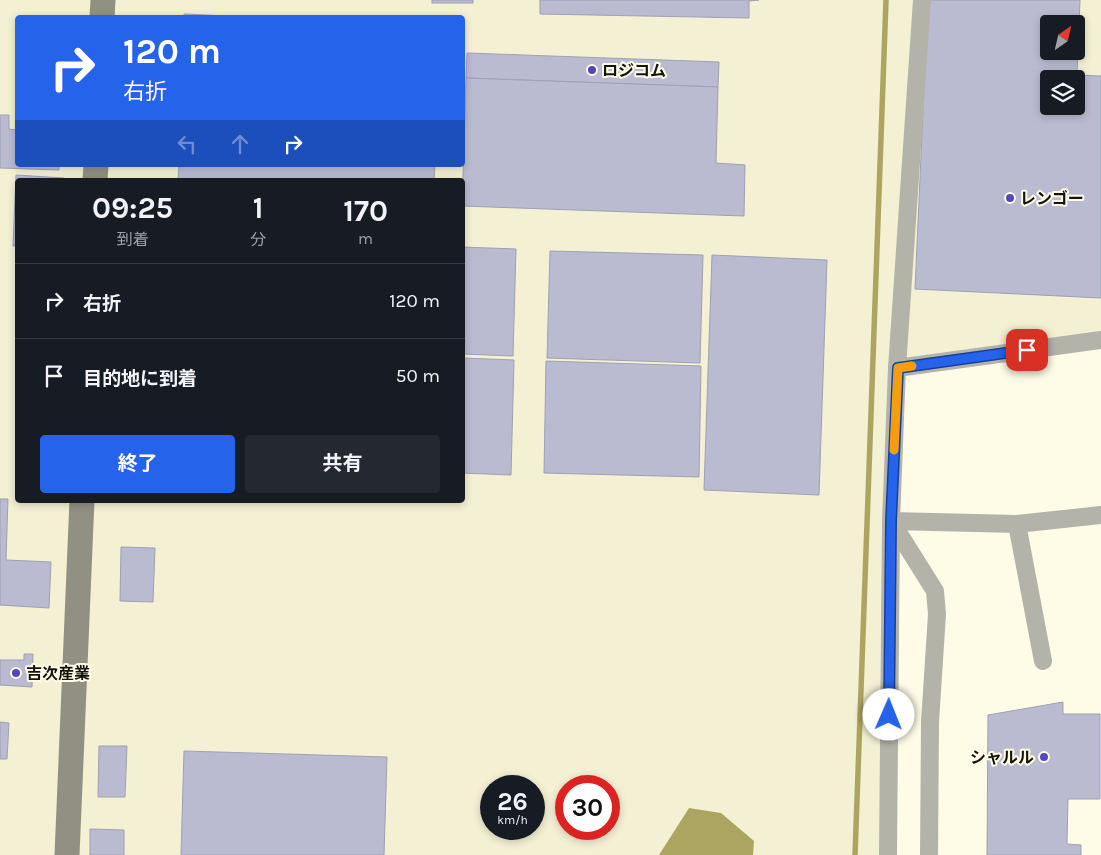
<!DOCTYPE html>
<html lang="ja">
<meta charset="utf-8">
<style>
body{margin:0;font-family:Karla,"Noto Sans JP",sans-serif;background:#242831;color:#f1f3f6;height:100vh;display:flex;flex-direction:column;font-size:19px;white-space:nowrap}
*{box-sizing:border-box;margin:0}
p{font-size:16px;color:#9ea1a6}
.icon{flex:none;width:28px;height:28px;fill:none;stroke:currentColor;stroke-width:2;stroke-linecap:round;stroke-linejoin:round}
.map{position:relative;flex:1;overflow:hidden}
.details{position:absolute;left:15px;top:178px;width:450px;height:325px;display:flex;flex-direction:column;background:#171b24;border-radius:5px;box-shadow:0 2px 8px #0003}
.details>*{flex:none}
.hud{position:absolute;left:15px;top:15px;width:450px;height:152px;border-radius:5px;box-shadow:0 2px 8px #0003;background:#2563eb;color:#fff;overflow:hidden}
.needle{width:32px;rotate:34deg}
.fabs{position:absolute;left:1040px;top:15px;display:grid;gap:10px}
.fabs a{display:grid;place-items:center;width:45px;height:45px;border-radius:5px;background:#171b24;box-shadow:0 2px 8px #0003;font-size:25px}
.speed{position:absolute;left:480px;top:775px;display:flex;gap:10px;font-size:25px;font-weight:700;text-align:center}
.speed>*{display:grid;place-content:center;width:65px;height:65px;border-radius:50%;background:#171b24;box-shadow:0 2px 8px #0003;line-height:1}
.speed small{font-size:12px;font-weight:400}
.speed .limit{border:8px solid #d22;background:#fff;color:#111}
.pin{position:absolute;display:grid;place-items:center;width:42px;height:42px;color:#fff;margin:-21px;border-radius:10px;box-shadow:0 2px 8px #0006}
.me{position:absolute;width:55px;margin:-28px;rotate:1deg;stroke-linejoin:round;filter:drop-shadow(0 0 4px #0008)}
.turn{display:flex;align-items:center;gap:18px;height:105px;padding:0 25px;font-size:22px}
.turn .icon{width:65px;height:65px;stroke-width:2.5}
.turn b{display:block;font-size:35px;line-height:42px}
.lanes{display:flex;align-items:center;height:48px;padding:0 25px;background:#0003;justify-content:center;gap:25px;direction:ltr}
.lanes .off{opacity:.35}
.eta{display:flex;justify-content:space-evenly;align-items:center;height:85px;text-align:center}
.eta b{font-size:30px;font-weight:700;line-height:35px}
.action{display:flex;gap:10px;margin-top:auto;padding:10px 25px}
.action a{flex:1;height:58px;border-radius:5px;background:#2563eb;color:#fff;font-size:20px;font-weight:700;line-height:58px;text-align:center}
.action a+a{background:#242831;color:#f1f3f6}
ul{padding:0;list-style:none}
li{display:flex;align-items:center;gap:15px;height:75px;padding:0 25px;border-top:1px solid #363941}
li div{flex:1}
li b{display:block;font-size:19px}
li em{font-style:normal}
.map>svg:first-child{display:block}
.built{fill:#f3f0d4;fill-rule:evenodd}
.water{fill:#aca561}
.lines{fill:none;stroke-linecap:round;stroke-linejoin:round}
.stream{stroke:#aca561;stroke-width:5.5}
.building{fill:#babbd0;stroke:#9fa0b3;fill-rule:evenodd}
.street{stroke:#b4b3aa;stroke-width:18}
.secondary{stroke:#919083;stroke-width:25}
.route-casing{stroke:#184099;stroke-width:12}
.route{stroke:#2563eb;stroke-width:9}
.slow{stroke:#f59e0b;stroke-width:9}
.poi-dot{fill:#5747bf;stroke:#fefce7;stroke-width:2}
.labels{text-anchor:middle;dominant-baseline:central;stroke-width:4;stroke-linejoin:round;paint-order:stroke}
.poi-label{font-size:16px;font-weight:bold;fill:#14130c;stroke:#fefce7;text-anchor:start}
</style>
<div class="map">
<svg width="1101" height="855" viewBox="0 0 1101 855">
<rect width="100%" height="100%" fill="#fefce7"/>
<path class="built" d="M0,0H1101V340L897,369L888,855H0ZM18,18H462V165H18ZM1049,24H1076V51H1049ZM1049,79H1076V106H1049ZM18,180H462V500H18ZM491,786H534V829H491ZM566,786H609V829H566Z"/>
<path class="water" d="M689,808L721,813L754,841L753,855H659Z"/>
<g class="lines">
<path class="stream" d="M855,855L886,0"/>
</g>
<g class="building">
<rect x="432" y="0" width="41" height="3"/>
<path d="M540,0H759L749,1V18L540,14Z"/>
<path d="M928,0H1080L1077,75L1101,76V298L915,289ZM1049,24H1076V51H1049ZM1049,79H1076V106H1049Z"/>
<path d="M184,14L272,18H184Z"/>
<path d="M467,53L719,62L718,87L466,78Z"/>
<path d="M466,78L718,87L716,163L745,165L744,216L462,206Z"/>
<path d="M0,115H9V129L18,130V165H59V170L0,168Z"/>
<path d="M179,165H435L434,180H178Z"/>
<path d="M16,175L64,178V180H18V246H13Z"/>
<path d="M462,247L516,249L513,356L462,354Z"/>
<path d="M550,251L703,255L700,363L547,358Z"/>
<path d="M712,255L827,260L819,495L704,490Z"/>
<path d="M462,358L514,360L511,475L462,473Z"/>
<path d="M546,361L701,366L699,477L544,473Z"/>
<path d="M0,499H8L6,560L51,562L49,608L0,605Z"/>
<path d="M121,547L155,548L153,602L120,601Z"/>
<path d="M24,654H33L32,687L0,685V660H24Z"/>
<path d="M1063,702V714H1100V799H1068L1067,844L1081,845V855H987L988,715Z"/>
<path d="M0,722L9,723L7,759H0Z"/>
<path d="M99,746H127L125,797H98Z"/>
<path d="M184,751L387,757L384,855H181Z"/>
<path d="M90,829L124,830V855H90Z"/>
</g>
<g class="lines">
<g class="street">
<path d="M897,368L1101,340"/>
<path d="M891,521L935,591L937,614L930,722L929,855"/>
<path d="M891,521L1017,524L1101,515"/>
<path d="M1017,524L1043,661"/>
<path d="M888,855L891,521L897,368L922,0"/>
</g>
<g class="secondary">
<path d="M102,18L103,0"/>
<path d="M95,180L96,165"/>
<path d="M67,855L82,500"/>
</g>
</g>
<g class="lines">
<defs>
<path id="route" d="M889,715L891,521L898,368L1027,350"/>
</defs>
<use href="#route" class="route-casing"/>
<use href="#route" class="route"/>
<path class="slow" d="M894,450L898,368L912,366"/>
</g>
<g class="poi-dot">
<circle cx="592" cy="70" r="5"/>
<circle cx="1010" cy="198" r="5"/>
<circle cx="16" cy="673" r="5"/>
<circle cx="1044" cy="757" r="5"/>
</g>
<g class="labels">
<g class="poi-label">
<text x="602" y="70">ロジコム</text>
<text x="1020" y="198">レンゴー</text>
<text x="26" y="673">吉次産業</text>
<text x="1034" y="757" text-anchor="end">シャルル</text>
</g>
</g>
</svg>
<div class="fabs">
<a><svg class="needle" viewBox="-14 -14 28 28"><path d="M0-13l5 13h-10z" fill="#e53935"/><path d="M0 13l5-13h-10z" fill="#9ea1a6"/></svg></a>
<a><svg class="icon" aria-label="layers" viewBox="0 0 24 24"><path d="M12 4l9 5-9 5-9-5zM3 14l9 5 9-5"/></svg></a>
</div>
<div class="speed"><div>26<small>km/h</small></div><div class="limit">30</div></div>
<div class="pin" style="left:1027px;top:350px;background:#d93025"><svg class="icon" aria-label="arrive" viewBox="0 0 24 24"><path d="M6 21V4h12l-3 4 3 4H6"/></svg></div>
<svg class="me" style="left:889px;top:715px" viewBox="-20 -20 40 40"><circle r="19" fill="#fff"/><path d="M0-13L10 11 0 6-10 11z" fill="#2563eb"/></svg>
<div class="hud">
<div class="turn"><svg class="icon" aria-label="right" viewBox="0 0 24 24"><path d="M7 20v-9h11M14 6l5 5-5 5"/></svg><div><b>120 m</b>右折</div></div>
<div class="lanes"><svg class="icon off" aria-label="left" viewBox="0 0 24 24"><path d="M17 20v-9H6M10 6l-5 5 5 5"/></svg><svg class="icon off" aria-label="ahead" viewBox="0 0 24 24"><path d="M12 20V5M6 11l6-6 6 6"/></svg><svg class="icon" aria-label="right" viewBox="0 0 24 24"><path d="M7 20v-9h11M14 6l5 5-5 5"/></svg></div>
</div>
<section class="details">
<div class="eta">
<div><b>09:25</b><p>到着</p></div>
<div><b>1</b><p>分</p></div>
<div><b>170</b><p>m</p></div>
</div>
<ul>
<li><svg class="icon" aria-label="right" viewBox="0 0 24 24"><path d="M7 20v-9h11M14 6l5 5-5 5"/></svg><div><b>右折</b></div><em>120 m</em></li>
<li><svg class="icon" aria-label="arrive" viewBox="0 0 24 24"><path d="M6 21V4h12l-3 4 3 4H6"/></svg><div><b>目的地に到着</b></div><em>50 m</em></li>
</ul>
<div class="action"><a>終了</a><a>共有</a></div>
</section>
</div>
